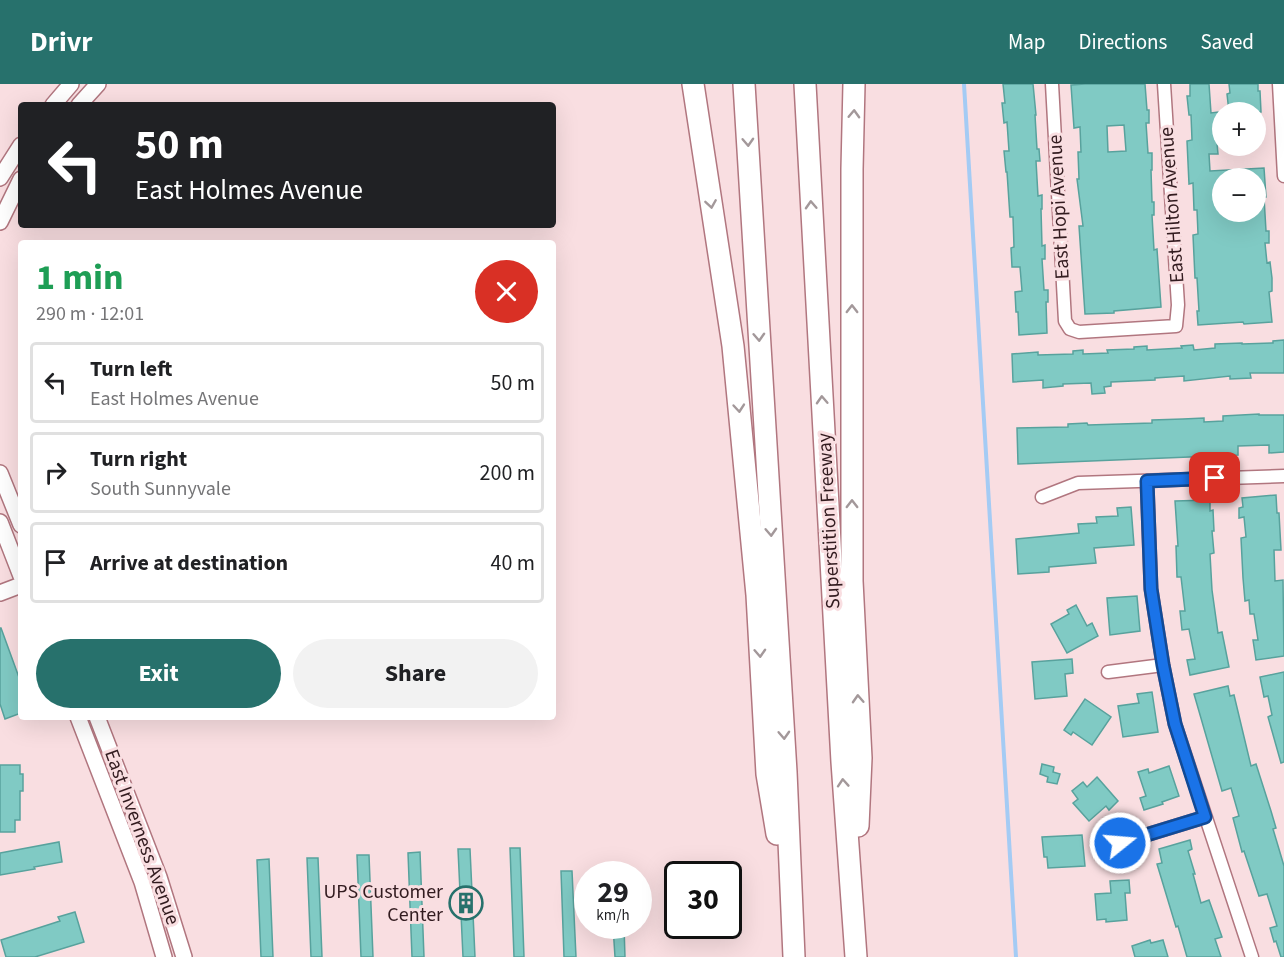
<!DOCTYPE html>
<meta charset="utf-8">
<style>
body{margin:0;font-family:"Source Sans 3",sans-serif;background:#f2f2f2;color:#202124;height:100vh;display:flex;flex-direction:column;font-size:22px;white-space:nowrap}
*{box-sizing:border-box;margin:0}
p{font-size:20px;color:#757577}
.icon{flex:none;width:33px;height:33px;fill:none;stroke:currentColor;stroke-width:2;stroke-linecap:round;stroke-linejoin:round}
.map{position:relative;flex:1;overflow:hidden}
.details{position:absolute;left:18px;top:156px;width:538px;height:480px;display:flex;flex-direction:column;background:#fff;border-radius:6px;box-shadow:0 6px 24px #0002}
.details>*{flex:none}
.banner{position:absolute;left:18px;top:18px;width:538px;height:126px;border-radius:6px;box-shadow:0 6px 24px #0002;background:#202124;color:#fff;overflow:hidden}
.buttons{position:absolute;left:1212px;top:18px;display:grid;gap:12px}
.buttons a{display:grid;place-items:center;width:54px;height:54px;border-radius:50%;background:#fff;box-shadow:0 6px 24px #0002;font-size:30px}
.speed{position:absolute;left:574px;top:777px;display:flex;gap:12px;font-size:30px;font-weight:700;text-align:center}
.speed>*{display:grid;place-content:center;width:78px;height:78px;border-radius:50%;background:#fff;box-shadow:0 6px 24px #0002;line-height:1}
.speed small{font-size:15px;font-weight:400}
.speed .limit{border:3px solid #111;border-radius:9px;background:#fff;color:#111}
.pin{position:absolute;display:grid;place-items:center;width:51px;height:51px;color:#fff;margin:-26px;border-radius:12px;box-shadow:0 3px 9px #0006}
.me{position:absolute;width:66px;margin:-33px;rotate:73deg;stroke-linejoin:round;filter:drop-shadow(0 0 4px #0008)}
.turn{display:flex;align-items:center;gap:21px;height:126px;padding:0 18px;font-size:27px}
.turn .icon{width:78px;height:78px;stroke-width:2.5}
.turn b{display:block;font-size:42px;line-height:51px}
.round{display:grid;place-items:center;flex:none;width:63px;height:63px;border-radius:32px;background:#f2f2f2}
.overview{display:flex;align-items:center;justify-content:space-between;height:102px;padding:0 18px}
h1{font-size:36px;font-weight:700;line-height:45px;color:#1e9e55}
.primary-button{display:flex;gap:12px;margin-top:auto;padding:12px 18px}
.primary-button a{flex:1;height:69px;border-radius:36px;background:#27716c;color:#fff;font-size:24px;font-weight:700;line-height:69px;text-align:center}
.primary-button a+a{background:#f2f2f2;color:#202124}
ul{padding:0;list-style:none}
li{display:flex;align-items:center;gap:18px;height:81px;margin:0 12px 9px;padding:0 6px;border:3px solid #e0e0e0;border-radius:6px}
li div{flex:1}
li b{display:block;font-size:22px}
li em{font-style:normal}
header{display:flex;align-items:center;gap:36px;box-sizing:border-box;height:84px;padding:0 30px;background:#27716c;color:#fff}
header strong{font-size:28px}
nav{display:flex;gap:33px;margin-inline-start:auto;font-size:21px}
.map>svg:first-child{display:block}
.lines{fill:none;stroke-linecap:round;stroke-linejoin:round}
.stream{stroke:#a4cbf4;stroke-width:4}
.building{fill:#80cac4;stroke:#58a29d;stroke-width:1.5;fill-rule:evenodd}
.minor-casing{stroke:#b1767f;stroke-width:15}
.tertiary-casing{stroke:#b1767f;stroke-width:18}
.motorway-casing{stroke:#b1767f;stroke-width:24}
.minor{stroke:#fff;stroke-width:12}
.tertiary{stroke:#fff;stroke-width:15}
.motorway{stroke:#fff;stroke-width:21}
.oneway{stroke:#a3989a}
.route-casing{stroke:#114b97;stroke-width:15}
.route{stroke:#1a73e8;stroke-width:10}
.labels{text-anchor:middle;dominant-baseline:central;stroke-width:6;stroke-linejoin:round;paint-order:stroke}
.street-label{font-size:20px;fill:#321b1f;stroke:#f9dee1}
.poi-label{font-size:20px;fill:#321b1f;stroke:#f9dee1;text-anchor:end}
</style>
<header>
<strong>Drivr</strong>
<nav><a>Map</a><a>Directions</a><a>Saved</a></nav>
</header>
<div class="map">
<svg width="1284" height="873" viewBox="0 0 1284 873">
<rect width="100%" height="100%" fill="#f9dee1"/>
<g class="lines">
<path class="stream" d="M964,0L1016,873"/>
</g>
<g class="building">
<path d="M1003,0H1033L1036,31H1035L1037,65H1039L1040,77H1036L1038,112L1042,111V125H1041L1042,162L1045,161V175H1042L1044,206H1048V218H1046L1047,249L1019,251L1018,228H1016L1015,208L1022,207L1020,183H1012L1011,164L1014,163L1013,133H1010L1007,88H1006L1004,67H1009L1007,38L1004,39L1002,19H1005Z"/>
<path d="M1085,0H1145L1147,26H1149V39H1146L1148,69H1152V86H1151L1152,118H1154V131H1152L1154,166L1157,165L1161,223L1114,227V229L1085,230L1079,142H1083L1077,95H1079L1078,68H1081L1080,43L1074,44L1071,1ZM1124,41L1126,67L1108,68L1107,42Z"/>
<path d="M1190,0H1209L1211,29L1218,28L1219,38L1215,39L1218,70H1209L1210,87L1264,84L1266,113H1264L1266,147H1269V159H1265L1267,179L1270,178L1272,194V207L1269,208L1272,238L1244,240L1243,238L1198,241L1197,227H1199L1197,194H1195L1193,151L1198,150L1197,126H1194L1193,99L1189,100L1187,57L1192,56L1191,31H1189L1187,12H1190ZM1222,94H1256V128H1222V123H1218L1217,99L1222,98Z"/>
<path d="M1229,0H1258V7H1260L1261,28H1229L1227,10L1230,9Z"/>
<path d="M1284,256V289H1250L1251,294L1230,295V292L1184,297V292L1155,294V296L1111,298V302L1104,303L1105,309L1092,310L1091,299L1063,300V302L1043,304V296L1013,298L1012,270L1038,268V271L1073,270V267L1083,266V270L1108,269L1107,266L1134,265V263L1147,262V266L1182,264L1181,262L1193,261L1194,266L1215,264V260L1242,259V260L1273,259V257Z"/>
<path d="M1259,330V331H1284V368L1269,369V361L1238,362V371L1018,380L1017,344L1068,343V340L1087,339L1088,341L1152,339V336L1183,335L1204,334V338L1223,337V332Z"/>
<path d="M1276,411L1277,429H1279L1281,466H1274L1275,497L1283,496L1284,572L1256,576L1253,556H1258L1254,530H1250L1249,516L1245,517L1243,494L1241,454L1246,453L1244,433L1239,434V424L1243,423L1242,414Z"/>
<path d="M1210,416V427L1213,426L1214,447H1212L1214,469L1210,470L1212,506L1218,549L1222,548L1229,583L1190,591L1187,576L1195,575L1189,545L1182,546L1180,527H1185L1181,493H1177L1176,462H1178L1175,417Z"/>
<path d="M1131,423L1134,461L1094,464L1096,479L1049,483V488L1018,490L1016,455L1079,449L1078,440L1097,439L1096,433L1118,432L1117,424Z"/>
<path d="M1137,512L1140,547L1110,551L1107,514Z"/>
<path d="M1076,521L1087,542L1092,539L1098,552L1067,569L1051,540L1069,530L1067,526Z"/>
<path d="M0,544H1L21,599V629L5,635L0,620Z"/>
<path d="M1072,575L1073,589L1065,590L1067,612L1035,615L1032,578Z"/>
<path d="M1284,588V678L1281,679L1268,633L1272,631L1268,612L1264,613L1260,593Z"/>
<path d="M1228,602L1230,612L1234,611L1251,682L1256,680L1271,727L1276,744L1273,745L1284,782V873H1281L1276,857L1274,858L1270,844L1277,842L1267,810L1259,812L1244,767L1242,768L1233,734L1239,732L1231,704L1222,707L1194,610Z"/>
<path d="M1152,608L1158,648L1123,653L1118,622L1139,619L1137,610Z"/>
<path d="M1085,615L1111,633L1092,661L1073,648L1071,651L1064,646Z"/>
<path d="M1042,680L1054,683L1053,688L1060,690L1057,700L1047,698L1048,693L1040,690Z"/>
<path d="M0,681H20V690H23V707H20V736H15V748H0Z"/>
<path d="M1169,682L1179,712L1162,718L1163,720L1144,726L1140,714L1146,712L1138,688L1148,685L1149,689Z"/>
<path d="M1097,693L1118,717L1109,726L1106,722L1089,737L1073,719L1078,715L1072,707L1083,698L1087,703Z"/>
<path d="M1082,751L1085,782L1048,784L1047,773H1044L1042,753Z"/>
<path d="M1190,756L1192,765L1188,767L1195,790H1193L1201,819L1209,816L1222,853L1215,855L1221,873H1187L1178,842L1176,843L1157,780L1162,779L1159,765Z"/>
<path d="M59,758L62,778L34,783L35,785L0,791V769Z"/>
<path d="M510,764H520L524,873H514Z"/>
<path d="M458,765H470L475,873H463Z"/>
<path d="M420,768L424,873H412L408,769Z"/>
<path d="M357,771H369L373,873H361Z"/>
<path d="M307,774H318L322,873H311Z"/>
<path d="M269,775L273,873H261L257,776Z"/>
<path d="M561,787H572L576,873H564Z"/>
<path d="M1129,796L1130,809H1125L1127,836L1106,838V835L1097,836L1095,810L1111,809L1110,797Z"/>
<path d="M75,828L84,858L35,873H6L1,856L60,837L58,833Z"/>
<path d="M613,842H624L625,873H615Z"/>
<path d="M1150,856L1151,859L1163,856L1168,873H1135L1132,862Z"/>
</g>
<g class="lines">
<defs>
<g id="minor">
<path d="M1052,0L1065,237L1070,245L1079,248L1176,242L1178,221L1164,0"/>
<path d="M1279,0L1284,92"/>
<path d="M1147,397L1151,505L1163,581L1175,640L1252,873"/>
<path d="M1042,413L1078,399L1284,392"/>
<path d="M1108,588L1163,581"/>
<path d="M1120,759L1205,733"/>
</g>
<g id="tertiary">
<path d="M53,21L71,0"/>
<path d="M79,21L98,0"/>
<path d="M0,94L21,61"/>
<path d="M0,138L21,95"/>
<path d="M0,389L21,441"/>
<path d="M0,438L21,492"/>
<path d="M0,509L21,501"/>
<path d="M78,633L142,798L164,873"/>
<path d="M97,633L159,793L184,873"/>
</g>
<g id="motorway">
<path d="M693,0L733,262L757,511L767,690L777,750"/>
<path d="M744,0L786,688L794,873"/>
<path d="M805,0L842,678L856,873"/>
<path d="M854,0L852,85V497L861,674L858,742"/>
</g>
</defs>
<use href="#minor" class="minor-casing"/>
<use href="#tertiary" class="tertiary-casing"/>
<use href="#motorway" class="motorway-casing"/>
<use href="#minor" class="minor"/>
<use href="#tertiary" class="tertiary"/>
<use href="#motorway" class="motorway"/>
</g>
<defs><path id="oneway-chevron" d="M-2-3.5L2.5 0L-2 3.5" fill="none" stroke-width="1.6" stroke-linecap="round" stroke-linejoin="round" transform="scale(1.5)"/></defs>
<g class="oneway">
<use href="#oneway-chevron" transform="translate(854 30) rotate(-88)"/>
<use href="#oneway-chevron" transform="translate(748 58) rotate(87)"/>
<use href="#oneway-chevron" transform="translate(711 120) rotate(81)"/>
<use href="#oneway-chevron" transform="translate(811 121) rotate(-93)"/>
<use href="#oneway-chevron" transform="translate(852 225) rotate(-90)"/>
<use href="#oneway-chevron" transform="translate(759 253) rotate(87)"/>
<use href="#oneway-chevron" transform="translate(822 316) rotate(-93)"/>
<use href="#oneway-chevron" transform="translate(739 324) rotate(85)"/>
<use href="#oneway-chevron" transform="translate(852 420) rotate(-90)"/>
<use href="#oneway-chevron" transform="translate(771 448) rotate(87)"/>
<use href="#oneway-chevron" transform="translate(760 569) rotate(87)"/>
<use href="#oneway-chevron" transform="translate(858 615) rotate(-93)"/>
<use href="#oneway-chevron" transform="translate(784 651) rotate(87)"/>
<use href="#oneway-chevron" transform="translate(843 699) rotate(-94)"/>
</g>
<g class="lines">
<defs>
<path id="route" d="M1120,759L1205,733L1175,640L1163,581L1151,505L1147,397L1215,394"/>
</defs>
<use href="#route" class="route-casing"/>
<use href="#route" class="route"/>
</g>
<defs>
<symbol id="building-ring" viewBox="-11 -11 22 22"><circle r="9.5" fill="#f9dee1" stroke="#27716c" stroke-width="1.5"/><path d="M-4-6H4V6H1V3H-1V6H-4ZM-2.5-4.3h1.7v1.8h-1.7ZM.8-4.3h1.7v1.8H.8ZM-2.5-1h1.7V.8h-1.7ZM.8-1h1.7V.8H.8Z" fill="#27716c"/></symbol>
</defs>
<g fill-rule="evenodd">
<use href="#building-ring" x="447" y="800" width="38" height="38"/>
</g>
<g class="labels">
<g class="street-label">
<text transform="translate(1172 121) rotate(-94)">East Hilton Avenue</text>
<text transform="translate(1059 123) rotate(-93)">East Hopi Avenue</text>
<text transform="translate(829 437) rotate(-93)">Superstition Freeway</text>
<text transform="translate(142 753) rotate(70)">East Inverness Avenue</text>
</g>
<g class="poi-label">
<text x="443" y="808">UPS Customer<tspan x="443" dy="23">Center</tspan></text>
</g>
</g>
</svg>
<div class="buttons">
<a>+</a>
<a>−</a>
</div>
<div class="speed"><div>29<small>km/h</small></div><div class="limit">30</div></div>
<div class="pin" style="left:1215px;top:394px;background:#d93025"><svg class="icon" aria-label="arrive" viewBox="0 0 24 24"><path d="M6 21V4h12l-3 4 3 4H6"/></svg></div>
<svg class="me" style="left:1120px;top:759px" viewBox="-20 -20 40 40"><circle r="17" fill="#1a73e8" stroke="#fff" stroke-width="3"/><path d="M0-11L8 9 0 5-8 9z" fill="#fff"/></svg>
<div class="banner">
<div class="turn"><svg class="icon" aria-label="left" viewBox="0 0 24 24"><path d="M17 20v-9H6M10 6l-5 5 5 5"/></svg><div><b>50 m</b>East Holmes Avenue</div></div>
</div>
<section class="details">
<div class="overview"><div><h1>1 min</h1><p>290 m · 12:01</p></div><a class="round" style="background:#d93025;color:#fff"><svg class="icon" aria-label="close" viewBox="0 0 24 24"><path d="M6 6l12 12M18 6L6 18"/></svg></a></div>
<ul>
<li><svg class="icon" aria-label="left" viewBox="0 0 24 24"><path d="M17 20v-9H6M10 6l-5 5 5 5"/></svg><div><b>Turn left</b><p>East Holmes Avenue</p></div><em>50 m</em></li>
<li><svg class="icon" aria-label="right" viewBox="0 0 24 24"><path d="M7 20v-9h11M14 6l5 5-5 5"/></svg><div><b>Turn right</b><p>South Sunnyvale</p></div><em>200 m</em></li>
<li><svg class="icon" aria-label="arrive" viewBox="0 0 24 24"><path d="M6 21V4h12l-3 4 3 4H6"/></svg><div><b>Arrive at destination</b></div><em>40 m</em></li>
</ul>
<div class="primary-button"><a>Exit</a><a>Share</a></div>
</section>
</div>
